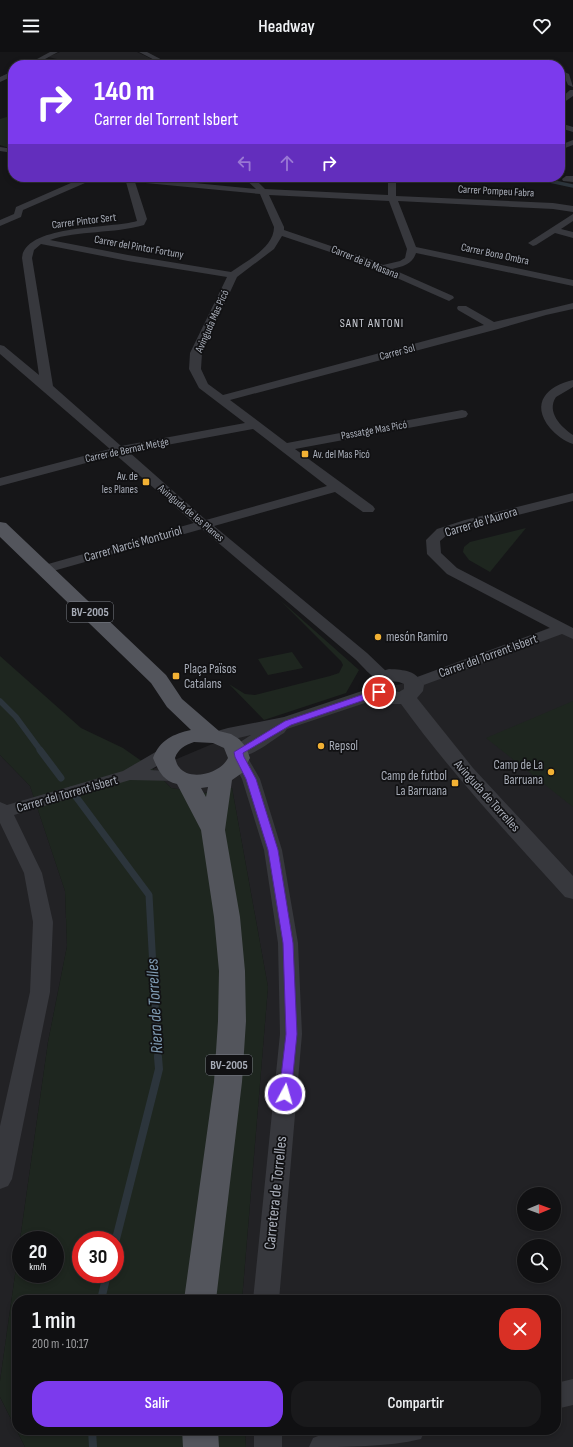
<!DOCTYPE html>
<html lang="es">
<meta charset="utf-8">
<style>
body{margin:0;font-family:"Sofia Sans Condensed",sans-serif;background:#19191b;color:#f1f3f6;height:100vh;display:flex;flex-direction:column;font-size:15px;white-space:nowrap}
*{box-sizing:border-box;margin:0}
p{font-size:13px;color:#9c9d9f}
.icon{flex:none;width:22px;height:22px;fill:none;stroke:currentColor;stroke-width:2;stroke-linecap:round;stroke-linejoin:round}
.map{position:relative;flex:1;overflow:hidden}
.panel{position:absolute;left:12px;top:1243px;width:549px;height:140px;display:flex;flex-direction:column;background:#101012;border-radius:16px;box-shadow:0 2px 6px #0003,0 0 0 1px #303032}
.panel>*{flex:none}
.banner{position:absolute;left:8px;top:8px;width:557px;height:122px;border-radius:16px;box-shadow:0 2px 6px #0003,0 0 0 1px #303032;background:#7c3aed;color:#fff;overflow:hidden}
.needle{width:26px;rotate:89deg}
.controls{position:absolute;left:517px;top:1135px;display:grid;gap:8px}
.controls a{display:grid;place-items:center;width:44px;height:44px;border-radius:50%;background:#101012;box-shadow:0 2px 6px #0003,0 0 0 1px #303032;font-size:20px}
.speed{position:absolute;left:12px;top:1179px;display:flex;gap:8px;font-size:20px;font-weight:700;text-align:center}
.speed>*{display:grid;place-content:center;width:52px;height:52px;border-radius:50%;background:#101012;box-shadow:0 2px 6px #0003,0 0 0 1px #303032;line-height:1}
.speed small{font-size:10px;font-weight:400}
.speed .limit{border:6px solid #d22;background:#fff;color:#111}
.pin{position:absolute;display:grid;place-items:center;width:34px;height:34px;color:#fff;margin:-17px;border:2px solid #fff;border-radius:50%;box-shadow:0 1px 4px #0007}
.me{position:absolute;width:44px;margin:-22px;rotate:6deg;stroke-linejoin:round;filter:drop-shadow(0 0 3px #0008)}
.turn{display:flex;align-items:center;gap:14px;height:84px;padding:0 20px;font-size:18px}
.turn .icon{width:52px;height:52px;stroke-width:2.5}
.turn b{display:block;font-size:28px;line-height:34px}
.lanes{display:flex;align-items:center;height:38px;padding:0 20px;background:#0003;justify-content:center;gap:20px;direction:ltr}
.lanes .off{opacity:.35}
.round{display:grid;place-items:center;flex:none;width:42px;height:42px;border-radius:16px;background:#19191b}
.headline{display:flex;align-items:center;justify-content:space-between;height:68px;padding:0 20px}
h1{font-size:24px;font-weight:600;line-height:30px}
.primary-button{display:flex;gap:8px;margin-top:auto;padding:8px 20px}
.primary-button a{flex:1;height:46px;border-radius:16px;background:#7c3aed;color:#fff;font-size:16px;font-weight:600;line-height:46px;text-align:center}
.primary-button a+a{background:#19191b;color:#f1f3f6}
header{display:flex;justify-content:space-between;align-items:center;height:52px;padding:0 20px;background:#101012;font-size:18px;font-weight:600}
.map>svg:first-child{display:block}
.built{fill:#222225;fill-rule:evenodd}
.green{fill:#1e261f;fill-rule:evenodd}
.lines{fill:none;stroke-linecap:round;stroke-linejoin:round}
.stream-far3{stroke:#2c353c;stroke-width:3.5}
.stream-far2{stroke:#2c353c;stroke-width:5.5}
.stream-far1{stroke:#2c353c;stroke-width:7}
.stream{stroke:#2c353c;stroke-width:8}
.minor{fill:#37383d;fill-rule:evenodd}
.tertiary{fill:#37383d;fill-rule:evenodd}
.primary{fill:#53555c;fill-rule:evenodd}
.route{fill:#7c3aed;stroke:#51269a}
.poi-dot{fill:#f2b134;stroke:#111113;stroke-width:1.5}
.labels{text-anchor:middle;dominant-baseline:central;stroke-width:3.5;stroke-linejoin:round;paint-order:stroke}
.far-street-label{font-size:11px;fill:#a8adb8;stroke:#111113}
.far-poi-label{font-size:11px;fill:#a8adb8;stroke:#111113;text-anchor:start}
.far-neighbourhood-label{font-size:12px;letter-spacing:1px;fill:#c9ccd4;stroke:#111113}
.shield{fill:#111113;stroke:#7b7e86;stroke-width:1}
.shield-label{font-size:12px;font-weight:bold;fill:#a8adb8}
.street-label{font-size:13px;fill:#a8adb8;stroke:#111113}
.poi-label{font-size:13px;fill:#a8adb8;stroke:#111113;text-anchor:start}
.near-street-label{font-size:16px;fill:#a8adb8;stroke:#111113}
.near-water-label{font-size:17px;font-style:italic;fill:#7f9bb3;stroke:#111113}
</style>
<header><svg class="icon" aria-label="menu" viewBox="0 0 24 24"><path d="M4 6h16M4 12h16M4 18h16"/></svg>Headway<svg class="icon" aria-label="heart" viewBox="0 0 24 24"><path d="M12 20l-8-8c-3-5 5-10 8-4 3-6 11-1 8 4z"/></svg></header>
<div class="map">
<svg width="573" height="1395" viewBox="0 0 573 1395">
<rect width="100%" height="100%" fill="#161618"/>
<g class="built">
<path d="M60,0H137L164,13H84L48,5Z"/>
<path d="M553,574L573,581V1395H246L245,1378H556V1248H242L268,935L232,736L204,741L171,736L153,717L236,682L392,634L434,625ZM524,1142H554V1172H524ZM524,1194H554V1224H524Z"/>
<path d="M0,703L30,734L65,839L67,894L48,990L0,1329Z"/>
<path d="M0,1345L25,1395H0Z"/>
</g>
<g class="green">
<path d="M13,63V95H6L0,93V67Z"/>
<path d="M526,476L490,520L469,508L463,500L464,495L470,490Z"/>
<path d="M280,548L359,618L346,641L264,668L229,632L245,642L255,643L330,624L339,621L343,613L341,609Z"/>
<path d="M292,600L303,616L268,623L258,607Z"/>
<path d="M0,604L81,676L123,696L153,717L171,736L204,741L232,736L268,935L242,1248H17V1378H245L246,1395H25L0,1345V1329L48,990L67,894L65,839L30,734L0,703ZM21,1188H55V1222H21ZM81,1188H115V1222H81Z"/>
<path d="M573,649V755L486,686Z"/>
</g>
<g class="lines">
<path class="stream-far3" d="M531,125L573,134"/>
<path class="stream-far2" d="M0,649L16,665L41,699"/>
<g class="stream-far1">
<path d="M40,698L61,726"/>
<path d="M71,738L149,843L158,1006"/>
</g>
<g class="stream">
<path d="M115,1191L159,1017L158,1005"/>
<path d="M101,1248L107,1222"/>
<path d="M92,1378L93,1395"/>
</g>
<g class="minor">
<path d="M50,0H58L34,13H26Z"/>
<path d="M139,0H147L172,13H164Z"/>
<path d="M473,7L525,11L528,13L473,11L420,13L423,11Z"/>
<path d="M560,18L569,22L573,35L568,33L564,24L560,22Z"/>
<path d="M13,19V24L0,30V25Z"/>
<path d="M570,38H573V44L560,53V47Z"/>
<path d="M560,71L573,75V80L560,76Z"/>
<path d="M573,88V93L560,98V93Z"/>
<path d="M0,95L13,97V101L0,99Z"/>
<path d="M566,124H573V130L563,129L562,127Z"/>
<path d="M91,125H133L256,137L243,125H253L265,137L388,143V125H396V144L553,151L573,154V160L553,157L398,149L416,195L573,228V234L416,201C412,213 403,214 392,217L453,244L454,246L449,249L363,211L282,184L274,197L237,225L202,301L201,317L208,332L223,343L484,273L458,258L457,256L458,254H466L494,270L573,251V257L546,263L498,277L230,348L287,391L462,358L466,359L468,362L466,365L462,366L295,397L373,454L375,457L373,460H363L335,440L214,474L367,601L389,622L391,625L389,628C375,632 365,616 355,607L202,477L46,521L41,520L39,517L41,514L194,471L116,403L0,434V426L110,397L0,302V293L4,294L39,323L22,206C25,172 111,177 137,169L126,130L104,128L85,131L23,158L21,165L0,174V168L14,162L16,155L80,127ZM135,130L260,142L274,175C274,196 246,209 231,220L128,203L50,188C78,178 114,182 144,173L147,167ZM269,143L389,149L407,197L405,206L400,209L383,213L369,207L284,178V175ZM41,192L128,209L227,225L190,301L189,317L199,336L245,371L121,394L53,334L32,206L34,198ZM253,377L327,434L206,468L129,400Z"/>
<path d="M420,125C435,125 520,122 526,128L522,131L424,128Z"/>
<path d="M573,162V169L561,177L573,180V186L555,181L536,193L533,194L528,191Z"/>
<path d="M573,328V335L556,345C546,360 561,375 573,383V392C564,389 556,383 550,376C530,351 547,334 573,328Z"/>
<path d="M573,441V449L475,474L447,483L440,489L441,501L457,516L573,576V587L562,582L421,634L415,636L409,634L407,631L409,628L550,576L447,522L427,502L426,488L437,477L465,468Z"/>
<path d="M165,697L171,698L174,702L171,706L150,718L182,720L185,724L182,728L176,729L130,728L14,763L42,821L53,870L50,940L12,1127L8,1134L0,1137V1074L30,940L33,870L24,821L0,771V750L7,753L123,719L159,698Z"/>
<path d="M239,700L245,701L260,727L282,798L298,891L302,982L279,1248H253L280,982L278,891L264,798L242,727L230,705L233,701Z"/>
<path d="M573,1327V1353L556,1357V1331Z"/>
<rect x="254" y="1378" width="28" height="17"/>
<path d="M342,1378H425L421,1387C388,1395 345,1395 309,1395L313,1386L323,1382Z"/>
</g>
<path class="tertiary" d="M389,617C405,618 415,618 424,633L423,639L417,646L473,716L573,824V847L565,845C508,782 451,721 401,652H391L377,647L287,677L284,681C269,690 249,709 231,704L227,700L231,696L251,683L217,691L210,689L207,685L210,681L228,676L284,665L368,637L366,633L376,621ZM390,629L399,630L404,632V637L399,640L388,637L386,634Z"/>
<g class="primary">
<path d="M0,470L6,471L166,623L182,647L219,679L231,682L239,687L246,695L250,706L242,721L232,728L225,778L240,865L245,919L246,969L242,1030L216,1248H184L214,1030L218,969L219,919L214,865L201,778L177,732C163,729 158,718 153,706C160,688 173,682 191,678L167,655L151,631L0,485ZM194,690L213,691L224,696L228,706C221,721 190,730 179,715C177,713 176,709 175,706C178,697 185,693 194,690ZM208,735L206,745L201,736Z"/>
<path d="M182,1378H218L219,1395H183Z"/>
</g>
</g>
<path class="route" d="M376,638H379L384,640L382,642L291,673L243,701L244,705L256,727L278,798L293,891L297,982L291,1042L290,1045L285,1046L281,1045L279,1042L286,982L283,891L268,798L246,727L235,705L234,700L285,669Z"/>
<g class="poi-dot">
<rect x="301" y="398" width="8" height="8" rx="2"/>
<rect x="142" y="426" width="8" height="8" rx="2"/>
<circle cx="378" cy="585" r="4"/>
<rect x="172" y="620" width="8" height="8" rx="2"/>
<circle cx="321" cy="694" r="4"/>
<circle cx="551" cy="720" r="4"/>
<rect x="451" y="727" width="8" height="8" rx="2"/>
</g>
<g class="labels">
<g class="far-street-label">
<text transform="translate(496 139) rotate(3)">Carrer Pompeu Fabra</text>
<text transform="translate(84 169) rotate(-7)">Carrer Pintor Sert</text>
<text transform="translate(139 195) rotate(10)">Carrer del Pintor Fortuny</text>
<text transform="translate(495 202) rotate(12)">Carrer Bona Ombra</text>
<text transform="translate(365 210) rotate(22)">Carrer de la Masana</text>
<text transform="translate(212 269) rotate(-66)">Avinguda Mas Picó</text>
<text transform="translate(397 300) rotate(-15)">Carrer Sol</text>
<text transform="translate(374 378) rotate(-10)">Passatge Mas Picó</text>
<text transform="translate(127 398) rotate(-12)">Carrer de Bernat Metge</text>
<text transform="translate(191 461) rotate(40)">Avinguda de les Planes</text>
</g>
<g class="far-poi-label">
<text x="313" y="402">Av. del Mas Picó</text>
<text x="138" y="424" text-anchor="end">Av. de<tspan x="138" dy="13">les Planes</tspan></text>
</g>
<g class="far-neighbourhood-label">
<text x="372" y="271">SANT ANTONI</text>
</g>
<g class="shield">
<rect x="67" y="550" width="46" height="20" rx="3"/>
<rect x="206" y="1003" width="46" height="20" rx="3"/>
</g>
<g class="shield-label">
<text x="90" y="560">BV-2005</text>
<text x="229" y="1013">BV-2005</text>
</g>
<g class="street-label">
<text transform="translate(481 470) rotate(-17)">Carrer de l'Aurora</text>
<text transform="translate(133 492) rotate(-16)">Carrer Narcís Monturiol</text>
<text transform="translate(488 604) rotate(-20)">Carrer del Torrent Isbert</text>
<text transform="translate(67 742) rotate(-16)">Carrer del Torrent Isbert</text>
<text transform="translate(487 744) rotate(48)">Avinguda de Torrelles</text>
</g>
<g class="poi-label">
<text x="386" y="585">mesón Ramiro</text>
<text x="184" y="617">Plaça Països<tspan x="184" dy="15">Catalans</tspan></text>
<text x="329" y="694">Repsol</text>
<text x="543" y="713" text-anchor="end">Camp de La<tspan x="543" dy="15">Barruana</tspan></text>
<text x="447" y="724" text-anchor="end">Camp de futbol<tspan x="447" dy="15">La Barruana</tspan></text>
</g>
<g class="near-street-label">
<text transform="translate(276 1141) rotate(-84)">Carretera de Torrelles</text>
</g>
<g class="near-water-label">
<text transform="translate(155 954) rotate(-93)">Riera de Torrelles</text>
</g>
</g>
</svg>
<div class="controls">
<a><svg class="needle" viewBox="-14 -14 28 28"><path d="M0-13l5 13h-10z" fill="#e53935"/><path d="M0 13l5-13h-10z" fill="#9c9d9f"/></svg></a>
<a><svg class="icon" aria-label="search" viewBox="0 0 24 24"><circle cx="10" cy="10" r="6"/><path d="M15 15l6 6"/></svg></a>
</div>
<div class="speed"><div>20<small>km/h</small></div><div class="limit">30</div></div>
<div class="pin" style="left:379px;top:640px;background:#d93025"><svg class="icon" aria-label="arrive" viewBox="0 0 24 24"><path d="M6 21V4h12l-3 4 3 4H6"/></svg></div>
<svg class="me" style="left:285px;top:1042px" viewBox="-20 -20 40 40"><circle r="17" fill="#7c3aed" stroke="#fff" stroke-width="3"/><path d="M0-11L8 9 0 5-8 9z" fill="#fff"/></svg>
<div class="banner">
<div class="turn"><svg class="icon" aria-label="right" viewBox="0 0 24 24"><path d="M7 20v-9h11M14 6l5 5-5 5"/></svg><div><b>140 m</b>Carrer del Torrent Isbert</div></div>
<div class="lanes"><svg class="icon off" aria-label="left" viewBox="0 0 24 24"><path d="M17 20v-9H6M10 6l-5 5 5 5"/></svg><svg class="icon off" aria-label="ahead" viewBox="0 0 24 24"><path d="M12 20V5M6 11l6-6 6 6"/></svg><svg class="icon" aria-label="right" viewBox="0 0 24 24"><path d="M7 20v-9h11M14 6l5 5-5 5"/></svg></div>
</div>
<section class="panel">
<div class="headline"><div><h1>1 min</h1><p>200 m · 10:17</p></div><a class="round" style="background:#d93025;color:#fff"><svg class="icon" aria-label="close" viewBox="0 0 24 24"><path d="M6 6l12 12M18 6L6 18"/></svg></a></div>
<div class="primary-button"><a>Salir</a><a>Compartir</a></div>
</section>
</div>
